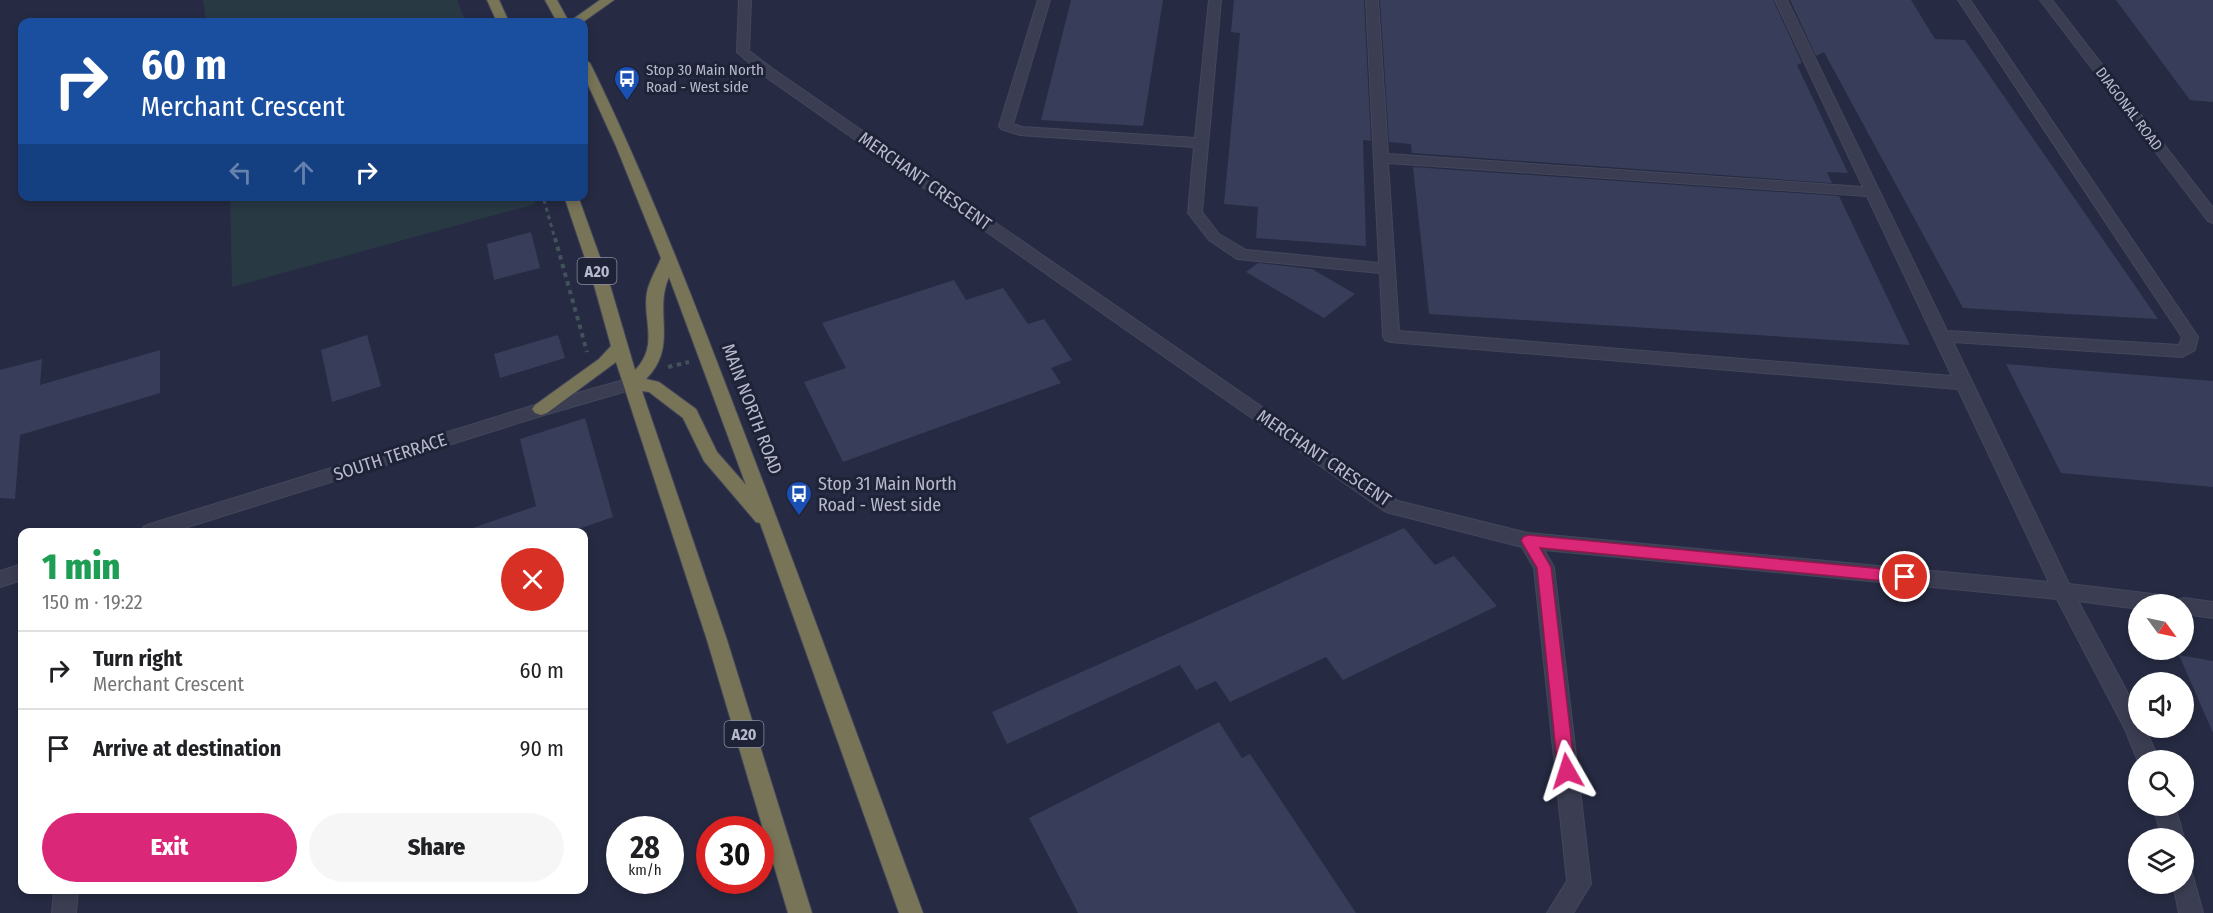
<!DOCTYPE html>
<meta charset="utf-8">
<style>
body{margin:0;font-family:"Fira Sans Condensed",sans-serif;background:#f6f6f6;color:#202124;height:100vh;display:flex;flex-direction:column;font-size:22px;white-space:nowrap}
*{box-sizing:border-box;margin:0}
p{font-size:20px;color:#757577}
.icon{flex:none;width:33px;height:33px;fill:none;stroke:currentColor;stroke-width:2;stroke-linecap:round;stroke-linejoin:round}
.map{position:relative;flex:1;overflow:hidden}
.panel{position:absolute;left:18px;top:528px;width:570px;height:366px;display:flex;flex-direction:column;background:#fff;border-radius:12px;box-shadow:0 3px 9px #0003}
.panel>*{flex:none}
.top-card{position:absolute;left:18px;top:18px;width:570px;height:183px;border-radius:12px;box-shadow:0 3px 9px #0003;background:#1a4fa0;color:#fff;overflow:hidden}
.needle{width:39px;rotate:123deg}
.tools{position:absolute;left:2128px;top:594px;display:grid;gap:12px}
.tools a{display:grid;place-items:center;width:66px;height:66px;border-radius:50%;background:#fff;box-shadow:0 3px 9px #0003;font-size:30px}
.speed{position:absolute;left:606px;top:816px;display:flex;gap:12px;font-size:30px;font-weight:700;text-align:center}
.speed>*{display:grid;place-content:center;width:78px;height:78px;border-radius:50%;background:#fff;box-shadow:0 3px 9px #0003;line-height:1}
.speed small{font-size:15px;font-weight:400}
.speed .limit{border:9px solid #d22;background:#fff;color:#111}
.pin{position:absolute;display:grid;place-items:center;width:51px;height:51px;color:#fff;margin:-26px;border:3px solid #fff;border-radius:50%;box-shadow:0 2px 6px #0007}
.me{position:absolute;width:66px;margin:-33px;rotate:354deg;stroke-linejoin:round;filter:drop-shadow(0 0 4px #0008)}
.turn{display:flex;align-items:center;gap:21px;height:126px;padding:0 24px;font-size:27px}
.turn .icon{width:78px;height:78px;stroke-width:2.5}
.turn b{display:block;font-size:42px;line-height:51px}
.lanes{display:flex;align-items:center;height:57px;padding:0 24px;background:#0003;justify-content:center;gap:30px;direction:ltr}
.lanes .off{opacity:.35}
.round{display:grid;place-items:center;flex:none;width:63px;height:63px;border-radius:32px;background:#f6f6f6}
.overview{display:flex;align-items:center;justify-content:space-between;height:102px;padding:0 24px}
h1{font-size:36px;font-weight:800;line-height:45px;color:#1e9e55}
.primary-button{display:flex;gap:12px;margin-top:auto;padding:12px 24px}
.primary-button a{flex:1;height:69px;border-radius:36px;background:#db2777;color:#fff;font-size:24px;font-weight:800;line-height:69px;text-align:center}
.primary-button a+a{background:#f6f6f6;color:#202124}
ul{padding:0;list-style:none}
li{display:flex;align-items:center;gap:18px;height:78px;padding:0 24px;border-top:2px solid #e0e0e0}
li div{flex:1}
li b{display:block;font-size:22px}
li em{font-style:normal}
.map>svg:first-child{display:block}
.green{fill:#283944}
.building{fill:#383d59}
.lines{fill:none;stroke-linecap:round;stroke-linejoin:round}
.minor-casing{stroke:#44475c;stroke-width:2}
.highway-casing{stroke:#42465a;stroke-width:2}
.path-far1{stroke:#42525b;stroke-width:3;stroke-dasharray:4 4;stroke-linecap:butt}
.path{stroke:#42525b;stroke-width:4;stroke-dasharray:4.5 4.5;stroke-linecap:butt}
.minor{fill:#3b3e52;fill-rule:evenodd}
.highway{fill:#787458;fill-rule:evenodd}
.route{fill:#db2777;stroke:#8e194d;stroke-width:1.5}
.labels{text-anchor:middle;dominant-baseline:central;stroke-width:6;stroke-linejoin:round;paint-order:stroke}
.far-poi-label{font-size:15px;fill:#b8bacc;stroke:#1f2338;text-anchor:start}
.far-street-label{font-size:15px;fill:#b8bacc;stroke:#1f2338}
.shield{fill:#1f2338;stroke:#8a8da0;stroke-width:1.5}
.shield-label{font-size:16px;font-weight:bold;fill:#b8bacc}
.street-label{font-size:18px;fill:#b8bacc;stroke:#1f2338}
.poi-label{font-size:18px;fill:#b8bacc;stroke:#1f2338;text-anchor:start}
</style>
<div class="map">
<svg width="2213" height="913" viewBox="0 0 2213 913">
<rect width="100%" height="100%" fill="#262b43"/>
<g class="green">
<path d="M203,0H457L466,22H206Z"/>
<path d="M533,197L535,204L232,287L230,197Z"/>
</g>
<g class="building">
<path d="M1071,0H1163L1143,126L1041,120Z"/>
<path d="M1234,0H1364L1371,141L1363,140L1366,246L1256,238L1258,207L1224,204L1240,33L1231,32Z"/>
<path d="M1380,0H1773L1802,63L1797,65L1848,173L1827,172L1832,183L1412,153L1411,144L1389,142Z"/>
<path d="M1790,0H1911L1935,39L1965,40L2158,319L1963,308L1824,52L1816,56Z"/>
<path d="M2116,0H2213V102L2190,100Z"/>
<path d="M1413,167L1839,196L1910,345L1429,314Z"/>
<path d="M531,232L540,268L494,280L487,244Z"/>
<path d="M1258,263L1312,269L1355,294L1324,318L1246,272Z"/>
<path d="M954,280L966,300L1003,288L1028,324L1044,319L1072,360L1051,368L1061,383L843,462L804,382L846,368L822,323Z"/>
<path d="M367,335L381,386L332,402L321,350Z"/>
<path d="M558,335L565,358L500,378L494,354Z"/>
<path d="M160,350V393L20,435L15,499L0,498V370L42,359L40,385Z"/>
<path d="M2006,364L2213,381V487L2061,473Z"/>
<path d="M585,418L613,517L570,532H470V529L536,506L520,439Z"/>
<path d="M1404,528L1435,565L1454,556L1497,606L1343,680L1326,657L1230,702L1216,681L1196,690L1180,665L1007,744L992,712Z"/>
<path d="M2179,655L2213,661V733Z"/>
<path d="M1219,722L1242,758L1250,754L1356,913H1078L1029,818Z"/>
</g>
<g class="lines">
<defs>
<g id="minor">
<path d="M739,0H751L749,51L773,69L1398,501L1528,533L2049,582L1958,389L1391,342L1385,340L1383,336L1380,273L1237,259L1209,240L1188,213L1194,147L1020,135L1001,129L999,126L1038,0H1050L1013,124L1022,127L1195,138L1209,0H1221L1202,212L1219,234L1246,250L1379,263L1366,0H1378L1388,154L1863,187L1775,0H1787L1947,331L2179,345L2182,337L1958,0H1970L2198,337L2195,350L2182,357L1953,342L2069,584L2169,596L2177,600L2184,598L2213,602V618L2184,614V604H2139V609L2078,601L2139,714V728H2145L2159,760H2139V764L2125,729L2057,599L1544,550L1554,567L1591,884L1573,913H1547L1567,881L1534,568L1522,547L1386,512L763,75L737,52ZM1388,163L1867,196L1952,376L1399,331Z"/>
<path d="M2040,0H2052L2213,208V223L2208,221Z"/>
<path d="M631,378L637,380L640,384L637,388L544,415L172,532H141L143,527L150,524L535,405Z"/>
<path d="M22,564V580L0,587V571Z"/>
<path d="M2153,806H2175L2184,838V839L2162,838Z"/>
<path d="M2184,869L2192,873L2203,913H2179L2173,884H2184Z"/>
<path d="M54,890H78L76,913H52Z"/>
</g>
<g id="highway">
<path d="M487,0H499L509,22H497Z"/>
<path d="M545,0H557L569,22L600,0H614L583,22H557Z"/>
<path d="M584,59L590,63C648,181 695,304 742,427C804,588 863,751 923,913H899L760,523L756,522L704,461L683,418L649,392L642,391L727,640L812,913H788L707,640L616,362L547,413L541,415L535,413L532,409L535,405L599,359L611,346L594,285L564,196H578L610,285L635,370C661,344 640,316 648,288C651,278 657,268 661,258L616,146L584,76ZM669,277L746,485L717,452L696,409L659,382L646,379C679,346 653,313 669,277Z"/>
</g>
</defs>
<use href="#minor" class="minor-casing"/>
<use href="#highway" class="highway-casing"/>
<path class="path-far1" d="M544,200L555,239"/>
<g class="path">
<path d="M555,238L587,352"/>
<path d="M668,367L689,362"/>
</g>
<use href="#minor" class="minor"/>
<use href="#highway" class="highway"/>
</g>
<path class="route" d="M1528,535L1905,571L1910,572L1912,577L1910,581L1905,583L1540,548L1551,567L1575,771L1573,776L1567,779L1561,776L1558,771L1537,568L1521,541L1523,537Z"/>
<defs>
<symbol id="bus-pin" viewBox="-11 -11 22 30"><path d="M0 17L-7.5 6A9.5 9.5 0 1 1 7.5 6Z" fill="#1a4fb4" stroke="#1f2338"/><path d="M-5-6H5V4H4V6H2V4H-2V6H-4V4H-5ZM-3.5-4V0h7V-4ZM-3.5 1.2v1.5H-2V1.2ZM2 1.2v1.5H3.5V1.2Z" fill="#fff"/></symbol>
</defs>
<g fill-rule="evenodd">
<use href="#bus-pin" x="612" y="64" width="30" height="40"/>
<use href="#bus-pin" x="784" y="479" width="30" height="40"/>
</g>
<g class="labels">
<g class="far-poi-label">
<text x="646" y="70">Stop 30 Main North<tspan x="646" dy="17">Road - West side</tspan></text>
</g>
<g class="far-street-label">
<text transform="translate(2129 109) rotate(53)">DIAGONAL ROAD</text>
</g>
<g class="shield">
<rect x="577.5" y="258" width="39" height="26" rx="4.5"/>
<rect x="724.5" y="721" width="39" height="26" rx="4.5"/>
</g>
<g class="shield-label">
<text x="597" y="271">A20</text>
<text x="744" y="734">A20</text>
</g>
<g class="street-label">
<text transform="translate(925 181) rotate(35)">MERCHANT CRESCENT</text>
<text transform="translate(752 409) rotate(69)">MAIN NORTH ROAD</text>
<text transform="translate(390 457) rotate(-18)">SOUTH TERRACE</text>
<text transform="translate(1324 458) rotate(34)">MERCHANT CRESCENT</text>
</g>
<g class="poi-label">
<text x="818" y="484">Stop 31 Main North<tspan x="818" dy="21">Road - West side</tspan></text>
</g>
</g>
</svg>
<div class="tools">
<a><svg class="needle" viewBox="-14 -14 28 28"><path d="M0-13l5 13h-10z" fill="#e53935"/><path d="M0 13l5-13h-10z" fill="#757577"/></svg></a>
<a><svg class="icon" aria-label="sound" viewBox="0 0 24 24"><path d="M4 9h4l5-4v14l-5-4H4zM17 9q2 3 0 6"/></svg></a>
<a><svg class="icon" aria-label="search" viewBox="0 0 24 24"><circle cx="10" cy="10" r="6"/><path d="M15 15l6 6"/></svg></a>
<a><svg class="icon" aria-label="layers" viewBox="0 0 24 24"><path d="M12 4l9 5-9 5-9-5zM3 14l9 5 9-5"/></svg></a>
</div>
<div class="speed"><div>28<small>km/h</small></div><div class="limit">30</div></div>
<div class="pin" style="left:1905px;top:577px;background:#d93025"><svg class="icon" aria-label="arrive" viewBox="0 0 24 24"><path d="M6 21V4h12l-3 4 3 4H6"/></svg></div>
<svg class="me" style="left:1567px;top:771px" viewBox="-20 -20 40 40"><path d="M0-17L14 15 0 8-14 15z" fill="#db2777" stroke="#fff" stroke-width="4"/></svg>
<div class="top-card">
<div class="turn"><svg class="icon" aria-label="right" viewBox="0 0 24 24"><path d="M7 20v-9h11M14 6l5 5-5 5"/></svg><div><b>60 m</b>Merchant Crescent</div></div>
<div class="lanes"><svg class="icon off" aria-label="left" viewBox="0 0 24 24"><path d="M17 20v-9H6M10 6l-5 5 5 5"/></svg><svg class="icon off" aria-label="ahead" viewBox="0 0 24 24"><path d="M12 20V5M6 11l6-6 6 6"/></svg><svg class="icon" aria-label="right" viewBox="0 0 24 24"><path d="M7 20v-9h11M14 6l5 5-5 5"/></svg></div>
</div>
<section class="panel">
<div class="overview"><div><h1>1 min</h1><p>150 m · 19:22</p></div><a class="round" style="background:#d93025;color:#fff"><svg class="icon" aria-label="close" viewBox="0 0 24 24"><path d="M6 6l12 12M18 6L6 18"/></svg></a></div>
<ul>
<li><svg class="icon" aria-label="right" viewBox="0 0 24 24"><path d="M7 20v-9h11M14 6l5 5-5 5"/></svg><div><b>Turn right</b><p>Merchant Crescent</p></div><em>60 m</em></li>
<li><svg class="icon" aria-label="arrive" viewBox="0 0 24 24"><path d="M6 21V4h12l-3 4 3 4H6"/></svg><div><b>Arrive at destination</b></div><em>90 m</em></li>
</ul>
<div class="primary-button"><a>Exit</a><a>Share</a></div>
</section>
</div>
